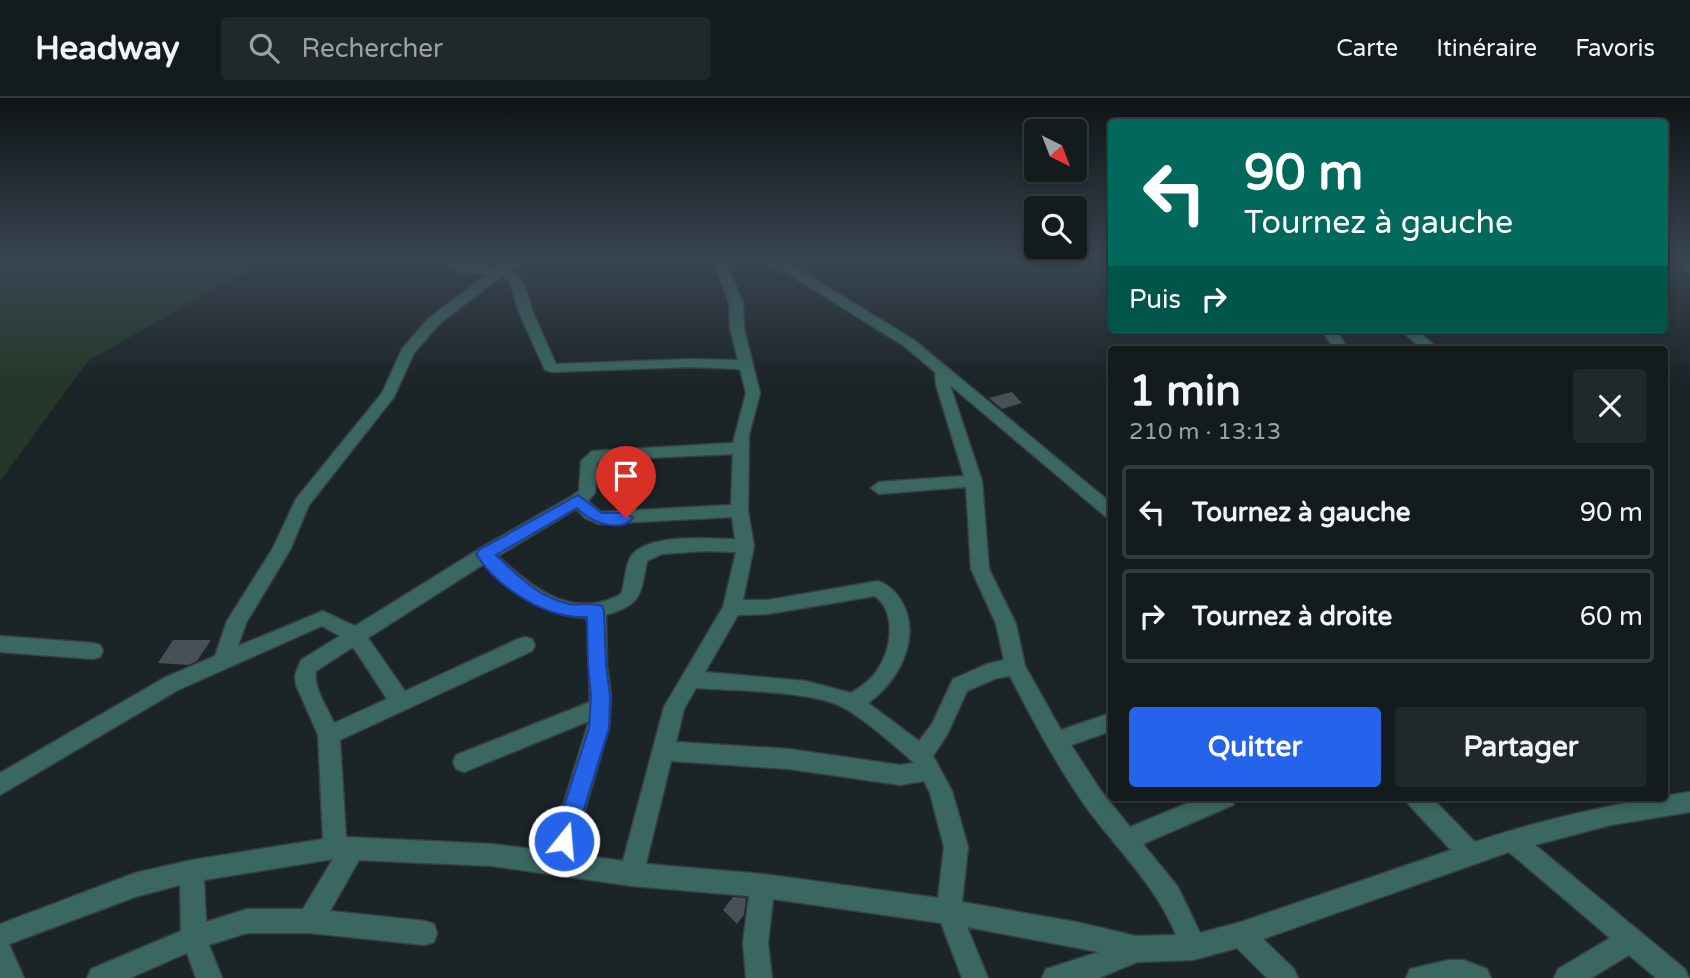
<!DOCTYPE html>
<html lang="fr">
<meta charset="utf-8">
<style>
body{margin:0;font-family:"Varela Round",sans-serif;background:#21282a;color:#f1f3f6;height:100vh;display:flex;flex-direction:column;font-size:26px;white-space:nowrap}
*{box-sizing:border-box;margin:0}
p{font-size:23px;color:#9da1a4}
.icon{flex:none;width:38px;height:38px;fill:none;stroke:currentColor;stroke-width:2;stroke-linecap:round;stroke-linejoin:round}
.map{position:relative;flex:1;overflow:hidden}
.sheet{position:absolute;left:1108px;top:248px;width:560px;height:455px;display:flex;flex-direction:column;background:#141b1d;border-radius:7px;box-shadow:0 4px 10px #0003,0 0 0 2px #33393b}
.sheet>*{flex:none}
.top-card{position:absolute;left:1108px;top:21px;width:560px;height:214px;border-radius:7px;box-shadow:0 4px 10px #0003,0 0 0 2px #33393b;background:#00695c;color:#fff;overflow:hidden}
.needle{width:46px;rotate:138deg}
.fabs{position:absolute;left:1024px;top:21px;display:grid;gap:14px}
.fabs a{display:grid;place-items:center;width:63px;height:63px;border-radius:7px;background:#141b1d;box-shadow:0 4px 10px #0003,0 0 0 2px #33393b;font-size:35px}
.pin{position:absolute;display:grid;place-items:center;width:60px;height:60px;color:#fff;margin:-72px -30px;border-radius:50% 50% 50% 0;rotate:-45deg;box-shadow:0 0 7px #0007}
.pin .icon{rotate:45deg}
.me{position:absolute;width:77px;margin:-38px;rotate:17deg;stroke-linejoin:round;filter:drop-shadow(0 0 5px #0008)}
.turn{display:flex;align-items:center;gap:24px;height:147px;padding:0 21px;font-size:32px}
.turn .icon{width:91px;height:91px;stroke-width:2.5}
.turn b{display:block;font-size:49px;line-height:60px}
.then{display:flex;align-items:center;height:66px;padding:0 21px;background:#0003;gap:14px;font-size:26px}
.round{display:grid;place-items:center;flex:none;width:74px;height:74px;border-radius:7px;background:#21282a}
.headline{display:flex;align-items:center;justify-content:space-between;height:119px;padding:0 21px}
h1{font-size:42px;font-weight:700;line-height:52px}
.cta{display:flex;gap:14px;margin-top:auto;padding:14px 21px}
.cta a{flex:1;height:80px;border-radius:7px;background:#2563eb;color:#fff;font-size:28px;font-weight:700;line-height:80px;text-align:center}
.cta a+a{background:#21282a;color:#f1f3f6}
ul{padding:0;list-style:none}
li{display:flex;align-items:center;gap:21px;height:94px;margin:0 14px 10px;padding:0 7px;border:4px solid #33393b;border-radius:7px}
li div{flex:1}
li b{display:block;font-size:26px}
li em{font-style:normal}
header{display:flex;align-items:center;gap:42px;box-sizing:border-box;height:98px;padding:0 35px;background:#141b1d;border-bottom:2px solid #33393b}
header strong{font-size:33px}
nav{display:flex;gap:38px;margin-inline-start:auto;font-size:24px}
.search{width:490px;height:63px;background:#21282a;display:flex;align-items:center;gap:18px;box-sizing:border-box;padding:0 24px;border-radius:7px;color:#9da1a4;font-size:26px}
.map>svg:first-child{display:block}
.green{fill:#25372a}
.building{fill:#484f55}
.lines{fill:none;stroke-linecap:round;stroke-linejoin:round}
.minor-casing{stroke:#373f42;stroke-width:3}
.minor{fill:#3a6861;fill-rule:evenodd}
.route{fill:#2563eb;stroke:#184099;stroke-width:2}
</style>
<header>
<strong>Headway</strong>
<div class="search"><svg class="icon" aria-label="search" viewBox="0 0 24 24"><circle cx="10" cy="10" r="6"/><path d="M15 15l6 6"/></svg>Rechercher</div>
<nav><a>Carte</a><a>Itinéraire</a><a>Favoris</a></nav>
</header>
<div class="map">
<svg width="1690" height="880" viewBox="0 0 1690 880">
<rect width="100%" height="100%" fill="#1b2427"/>
<path class="green" d="M0,163H263L88,263L0,383Z"/>
<g class="building">
<path d="M1012,294L1022,305L1002,311L989,300Z"/>
<path d="M173,542H211L197,563L188,567L158,565Z"/>
<path d="M733,799L746,800L744,817L737,826L723,812Z"/>
</g>
<g class="lines">
<defs>
<g id="minor">
<path d="M442,163L497,170L506,163H520L509,172L518,177L524,186L532,212L556,266L690,261L738,262L730,230L729,204L713,163H725L743,204L744,230L760,295L749,337L748,413L754,448L743,502H768L878,483C889,487 896,494 902,504C922,540 898,584 868,605L919,643L932,626L953,581L987,566L1004,562L996,526L971,471L966,389L879,396L871,390L879,384L964,378L936,287L935,274L904,248L787,175L759,163H776L795,169L914,242L1111,405V420L1105,418L950,287L982,383L989,471L1016,526L1025,568L1061,632L1111,615V633L1071,647L1101,693L1130,729L1200,700H1236L1233,707L1143,746L1178,789L1200,835L1241,824L1451,752L1409,707L1406,700H1432L1475,744C1545,720 1620,705 1690,694V714L1611,727L1535,747L1685,871L1689,880H1656L1629,857L1591,880H1554L1558,871L1610,840L1509,754L1263,841L1294,871L1298,880H1267L1237,850L1193,862L1137,864L1099,880H1042L1046,871L1099,854L967,829L988,880H962L941,825L773,801L768,845L772,880H746L743,845L749,798L632,788L492,768L359,762L330,813L425,823L434,826L437,835L434,844L425,847L310,835H247L209,847L222,880H196L187,855L130,880H87L91,871L181,833L180,787L135,799L9,846L24,880H0V826L135,775L192,762L323,741L318,637L296,587L295,577L301,562L340,538L322,528L178,592L0,697V675L164,580L215,558L227,523L273,450L296,401L382,295L402,251L429,220L488,176L456,173ZM502,178L511,186L518,212L545,272L553,274L690,269L740,271L746,295L733,345L592,353L581,363L579,393L572,398L479,451L355,528L323,513L238,548L246,525L290,452L309,407L394,299L414,255L439,226ZM733,356L731,407L601,414L588,403L595,395L597,365L602,362ZM576,411L585,420L599,426L732,419L735,441C711,441 649,435 632,457C625,465 625,484 622,494L619,497C572,522 531,489 498,458ZM704,453L736,454L723,509L664,609L623,763L572,756L609,630L611,598L607,567L606,517C642,506 640,498 647,463L662,456ZM484,466C514,495 544,518 587,520L590,604L456,657L453,664L456,671L464,674L589,623L549,753L492,746L346,739L340,642L532,553L535,547L532,541L525,539L518,541L405,593L368,540ZM875,498C897,515 892,552 876,574C870,583 860,589 851,595L806,583L705,574L738,517L768,516ZM353,549L387,601L334,625C327,609 313,590 316,573ZM1010,578C1033,623 1057,668 1086,709C1116,750 1157,789 1176,837L1136,838L1076,824L962,804L968,749L952,693L933,658L947,637L967,593L997,580ZM696,590C735,593 813,592 846,611C867,624 896,648 914,665L900,667L789,651L676,644L684,611ZM671,663L789,671L900,687L924,683L930,695L944,749L938,800L763,776L646,766ZM333,761L303,811H247L206,824L204,782Z"/>
<path d="M1683,163H1690V173L1686,172Z"/>
<path d="M1321,231H1335L1349,252H1335Z"/>
<path d="M1399,231H1415L1440,252H1424Z"/>
<path d="M0,538L93,545L100,547L103,553L100,559L93,561L0,554Z"/>
<path d="M1449,862H1463L1487,871L1491,880H1406L1410,871Z"/>
</g>
</defs>
<use href="#minor" class="minor-casing"/>
<use href="#minor" class="minor"/>
</g>
<linearGradient id="sky" x2="0" y2="1"><stop stop-color="#0f1415"/><stop offset="0.57" stop-color="#394552"/><stop offset="1" stop-color="#394552" stop-opacity="0"/></linearGradient>
<rect width="1690" height="286" fill="url(#sky)"/>
<path class="route" d="M578,397L602,415H626L633,420C620,436 588,423 577,410L496,457C518,478 538,499 569,506C580,508 591,504 602,508L604,513L606,567L610,598L609,630L574,743L571,750L564,753L556,750L553,743L589,630L591,598L588,567L587,519C547,521 498,491 476,456L479,452Z"/>
</svg>
<div class="fabs">
<a><svg class="needle" viewBox="-14 -14 28 28"><path d="M0-13l5 13h-10z" fill="#e53935"/><path d="M0 13l5-13h-10z" fill="#9da1a4"/></svg></a>
<a><svg class="icon" aria-label="search" viewBox="0 0 24 24"><circle cx="10" cy="10" r="6"/><path d="M15 15l6 6"/></svg></a>
</div>
<div class="pin" style="left:626px;top:420px;background:#d93025"><svg class="icon" aria-label="arrive" viewBox="0 0 24 24"><path d="M6 21V4h12l-3 4 3 4H6"/></svg></div>
<svg class="me" style="left:564px;top:743px" viewBox="-20 -20 40 40"><circle r="17" fill="#2563eb" stroke="#fff" stroke-width="3"/><path d="M0-11L8 9 0 5-8 9z" fill="#fff"/></svg>
<div class="top-card">
<div class="turn"><svg class="icon" aria-label="left" viewBox="0 0 24 24"><path d="M17 20v-9H6M10 6l-5 5 5 5"/></svg><div><b>90 m</b>Tournez à gauche</div></div>
<div class="then">Puis<svg class="icon" aria-label="right" viewBox="0 0 24 24"><path d="M7 20v-9h11M14 6l5 5-5 5"/></svg></div>
</div>
<section class="sheet">
<div class="headline"><div><h1>1 min</h1><p>210 m · 13:13</p></div><a class="round"><svg class="icon" aria-label="close" viewBox="0 0 24 24"><path d="M6 6l12 12M18 6L6 18"/></svg></a></div>
<ul>
<li><svg class="icon" aria-label="left" viewBox="0 0 24 24"><path d="M17 20v-9H6M10 6l-5 5 5 5"/></svg><div><b>Tournez à gauche</b></div><em>90 m</em></li>
<li><svg class="icon" aria-label="right" viewBox="0 0 24 24"><path d="M7 20v-9h11M14 6l5 5-5 5"/></svg><div><b>Tournez à droite</b></div><em>60 m</em></li>
</ul>
<div class="cta"><a>Quitter</a><a>Partager</a></div>
</section>
</div>
